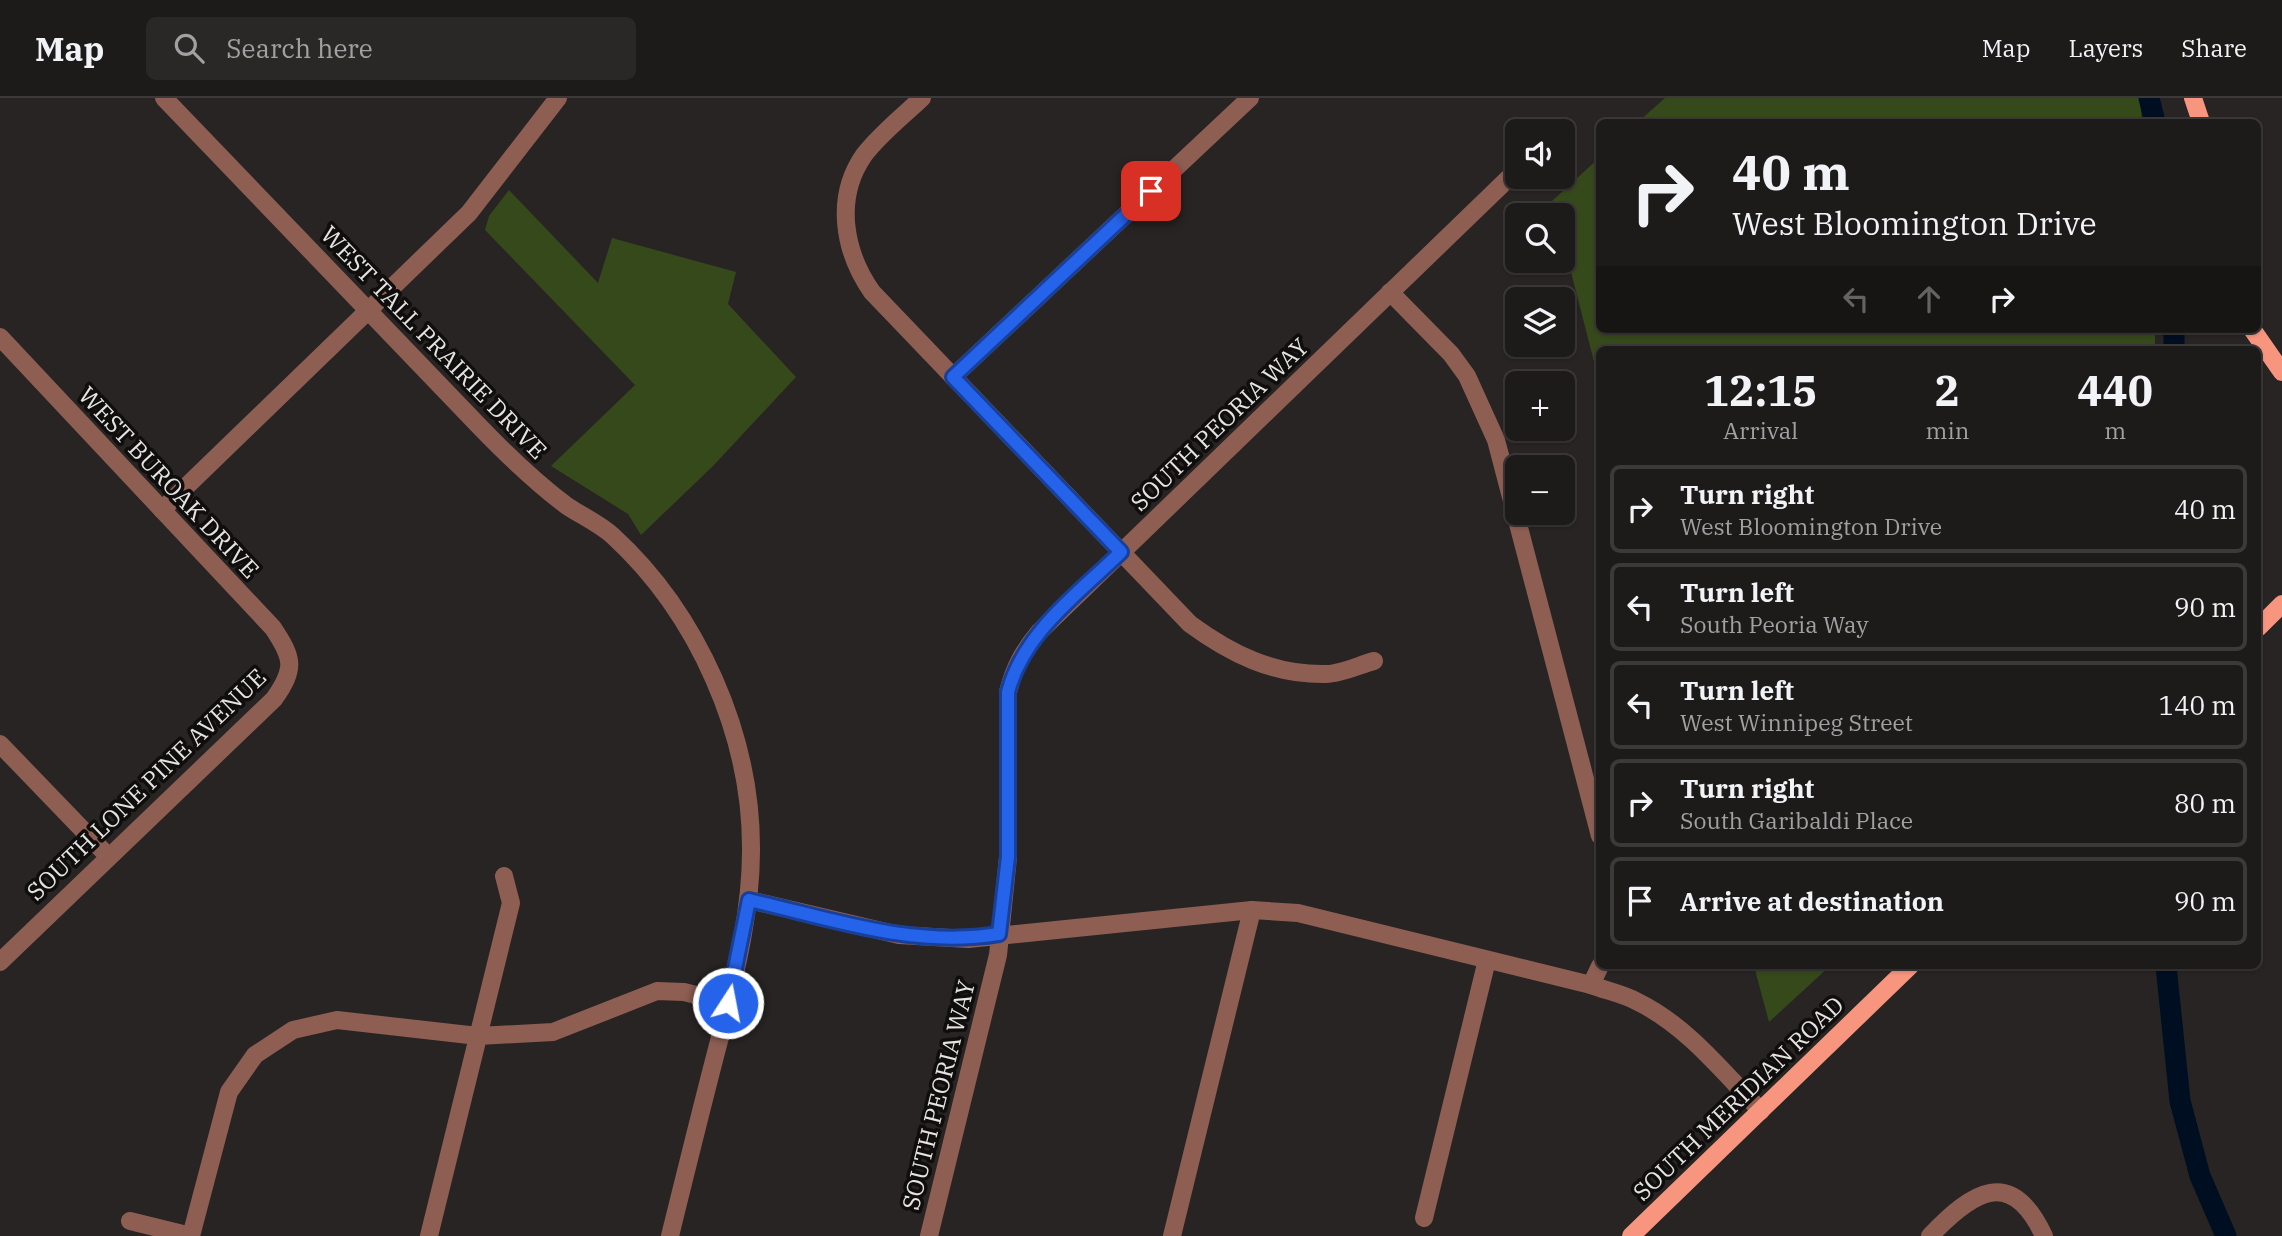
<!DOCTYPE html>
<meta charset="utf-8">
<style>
body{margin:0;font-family:"IBM Plex Serif",serif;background:#2a2827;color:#f1f3f6;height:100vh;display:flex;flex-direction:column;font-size:26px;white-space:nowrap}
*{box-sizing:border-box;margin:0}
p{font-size:23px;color:#a0a1a2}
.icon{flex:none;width:38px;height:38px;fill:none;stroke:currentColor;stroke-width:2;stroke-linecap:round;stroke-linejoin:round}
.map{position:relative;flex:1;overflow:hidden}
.side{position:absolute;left:1596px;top:248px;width:665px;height:623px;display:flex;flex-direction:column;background:#1d1b1a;border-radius:10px;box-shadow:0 2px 5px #0004,0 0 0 2px #3b3939}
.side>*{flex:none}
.top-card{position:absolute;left:1596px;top:21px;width:665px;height:214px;border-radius:10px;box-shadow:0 2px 5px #0004,0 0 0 2px #3b3939;background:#1d1b1a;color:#f1f3f6;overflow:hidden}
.tools{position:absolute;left:1505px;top:21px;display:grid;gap:14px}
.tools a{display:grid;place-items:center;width:70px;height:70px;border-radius:10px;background:#1d1b1a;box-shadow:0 2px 5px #0004,0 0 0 2px #3b3939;font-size:35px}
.pin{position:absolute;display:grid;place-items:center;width:60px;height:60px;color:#fff;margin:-30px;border-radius:14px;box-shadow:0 4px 10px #0006}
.me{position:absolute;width:77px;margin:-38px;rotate:11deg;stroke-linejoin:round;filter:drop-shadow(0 0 5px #0008)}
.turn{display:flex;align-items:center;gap:24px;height:147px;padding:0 21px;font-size:32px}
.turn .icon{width:91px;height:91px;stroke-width:2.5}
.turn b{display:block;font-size:49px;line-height:60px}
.lanes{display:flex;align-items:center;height:66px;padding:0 21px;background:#0003;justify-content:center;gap:35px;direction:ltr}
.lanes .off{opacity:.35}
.eta{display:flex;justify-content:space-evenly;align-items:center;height:119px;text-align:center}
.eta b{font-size:42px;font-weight:700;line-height:49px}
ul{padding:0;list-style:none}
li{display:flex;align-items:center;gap:21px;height:88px;margin:0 14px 10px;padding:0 7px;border:4px solid #3b3939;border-radius:10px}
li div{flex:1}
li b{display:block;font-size:26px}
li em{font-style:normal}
header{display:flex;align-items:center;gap:42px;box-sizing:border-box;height:98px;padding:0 35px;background:#1d1b1a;border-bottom:2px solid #3b3939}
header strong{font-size:33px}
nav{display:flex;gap:38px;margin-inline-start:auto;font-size:24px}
.search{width:490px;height:63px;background:#2a2827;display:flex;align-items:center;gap:18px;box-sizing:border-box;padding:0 24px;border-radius:10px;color:#a0a1a2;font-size:26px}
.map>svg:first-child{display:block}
.green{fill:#36491b}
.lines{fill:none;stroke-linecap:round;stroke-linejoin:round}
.canal{stroke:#000e22;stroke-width:21}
.minor{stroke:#8e5e53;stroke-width:18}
.major{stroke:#f7957f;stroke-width:18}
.route-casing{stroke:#184099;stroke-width:18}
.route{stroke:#2563eb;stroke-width:12}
.labels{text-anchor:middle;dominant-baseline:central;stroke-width:7;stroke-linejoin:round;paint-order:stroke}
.street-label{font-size:24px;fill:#e5e3e3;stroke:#0f0e0d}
</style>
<header>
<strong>Map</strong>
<div class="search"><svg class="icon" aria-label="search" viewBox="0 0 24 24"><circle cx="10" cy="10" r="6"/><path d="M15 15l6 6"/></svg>Search here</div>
<nav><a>Map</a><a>Layers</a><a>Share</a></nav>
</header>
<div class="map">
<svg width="2282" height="1138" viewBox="0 0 2282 1138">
<rect width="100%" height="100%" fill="#272423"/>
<g class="green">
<path d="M1665,0H2140L2142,24H1638Z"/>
<path d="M1599,60L1600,231H2155V252H1600L1599,283L1563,143V117H1556L1552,103Z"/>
<path d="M509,92L598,185L612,140L736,174L728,206L796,279L713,368L641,437L628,416L551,368L635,287L485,132L489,118Z"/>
<path d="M1754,868H1830L1769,924Z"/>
</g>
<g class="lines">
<g class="canal">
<path d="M2149,0L2155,24"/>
<path d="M2174,252V231"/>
<path d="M2166,868L2180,1003L2200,1078L2226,1138"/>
</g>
<g class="minor">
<path d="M164,0C270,109 375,219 480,329C508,358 535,384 567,408C582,418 600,426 613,438C698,516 752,638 751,753C751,817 734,881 719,943C702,1008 686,1073 670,1138"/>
<path d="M922,0C903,18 880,36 864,57C834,100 844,154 872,194L1190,526C1231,556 1273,577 1326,576C1341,576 1359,567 1374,563"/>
<path d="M1390,194L1451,256L1467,278L1496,342L1600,738"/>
<path d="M0,239L273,530C293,560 296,570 274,601L0,864"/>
<path d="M953,279L1250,0"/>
<path d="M162,412L469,115L558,0"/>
<path d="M0,646L107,757"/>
<path d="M749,802L899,837L968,841L1252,812L1298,815L1591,887C1607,893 1624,896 1638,904C1687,928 1723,974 1761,1013"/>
<path d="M1591,887L1600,868"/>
<path d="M1424,1120L1487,862"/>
<path d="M130,1123L191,1138"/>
<path d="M191,1138L229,994L255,957L293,932L337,922L478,938L553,934L657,893L684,894L728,905"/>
<path d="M429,1138L511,805L504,778"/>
<path d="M929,1138L998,857L1008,759V594C1014,570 1023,553 1039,534L1517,72"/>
<path d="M1172,1138L1252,812"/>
<path d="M1930,1138C1972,1094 2011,1067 2044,1138"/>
</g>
<g class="major">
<path d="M2193,0L2201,24"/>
<path d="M2252,231L2282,274"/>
<path d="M2258,530L2282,506"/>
<path d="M1631,1138L1910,868"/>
</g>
</g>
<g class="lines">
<defs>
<path id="route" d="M728,905L749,802C832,821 913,850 999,836L1008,759V594C1024,534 1078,496 1121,454L953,279L1151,93"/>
</defs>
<use href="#route" class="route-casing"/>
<use href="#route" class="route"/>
</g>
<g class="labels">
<g class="street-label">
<text transform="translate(434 244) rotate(46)">WEST TALL PRAIRIE DRIVE</text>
<text transform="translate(1219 326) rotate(-44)">SOUTH PEORIA WAY</text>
<text transform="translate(169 384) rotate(47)">WEST BUROAK DRIVE</text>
<text transform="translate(146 686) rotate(-44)">SOUTH LONE PINE AVENUE</text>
<text transform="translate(938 997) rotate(-76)">SOUTH PEORIA WAY</text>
<text transform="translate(1738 1000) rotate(-44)">SOUTH MERIDIAN ROAD</text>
</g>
</g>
</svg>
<div class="tools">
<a><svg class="icon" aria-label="sound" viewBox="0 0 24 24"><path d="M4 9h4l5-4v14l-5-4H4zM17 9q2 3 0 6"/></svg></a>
<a><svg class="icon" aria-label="search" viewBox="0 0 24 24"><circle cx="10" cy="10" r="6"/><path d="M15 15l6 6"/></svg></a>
<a><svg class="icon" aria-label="layers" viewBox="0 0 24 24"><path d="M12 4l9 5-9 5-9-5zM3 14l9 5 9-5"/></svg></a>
<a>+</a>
<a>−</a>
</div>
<div class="pin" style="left:1151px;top:93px;background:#d93025"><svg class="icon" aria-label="arrive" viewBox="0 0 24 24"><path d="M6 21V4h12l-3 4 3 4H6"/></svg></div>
<svg class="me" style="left:728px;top:905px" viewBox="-20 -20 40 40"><circle r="17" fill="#2563eb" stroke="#fff" stroke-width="3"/><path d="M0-11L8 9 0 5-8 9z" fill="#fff"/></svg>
<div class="top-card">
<div class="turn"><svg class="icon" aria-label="right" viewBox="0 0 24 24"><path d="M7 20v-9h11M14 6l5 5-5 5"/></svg><div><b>40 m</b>West Bloomington Drive</div></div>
<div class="lanes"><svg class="icon off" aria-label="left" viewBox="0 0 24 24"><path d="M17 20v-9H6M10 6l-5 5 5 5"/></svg><svg class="icon off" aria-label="ahead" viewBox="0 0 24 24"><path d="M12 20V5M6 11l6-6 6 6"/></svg><svg class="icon" aria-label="right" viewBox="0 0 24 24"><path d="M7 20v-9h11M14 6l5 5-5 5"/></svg></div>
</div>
<section class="side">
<div class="eta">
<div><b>12:15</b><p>Arrival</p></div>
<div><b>2</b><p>min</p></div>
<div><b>440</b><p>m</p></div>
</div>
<ul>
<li><svg class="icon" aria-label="right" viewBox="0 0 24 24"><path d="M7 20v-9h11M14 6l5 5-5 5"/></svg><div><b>Turn right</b><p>West Bloomington Drive</p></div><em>40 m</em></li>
<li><svg class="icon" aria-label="left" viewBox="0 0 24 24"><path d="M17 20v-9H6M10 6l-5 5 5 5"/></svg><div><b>Turn left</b><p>South Peoria Way</p></div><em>90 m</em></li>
<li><svg class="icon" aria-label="left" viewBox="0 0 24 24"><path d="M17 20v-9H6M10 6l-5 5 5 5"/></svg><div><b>Turn left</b><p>West Winnipeg Street</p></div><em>140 m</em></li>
<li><svg class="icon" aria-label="right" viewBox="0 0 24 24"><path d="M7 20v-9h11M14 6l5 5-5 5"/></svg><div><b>Turn right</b><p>South Garibaldi Place</p></div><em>80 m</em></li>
<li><svg class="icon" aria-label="arrive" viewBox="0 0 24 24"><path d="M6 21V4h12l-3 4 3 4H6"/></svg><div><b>Arrive at destination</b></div><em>90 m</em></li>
</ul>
</section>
</div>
